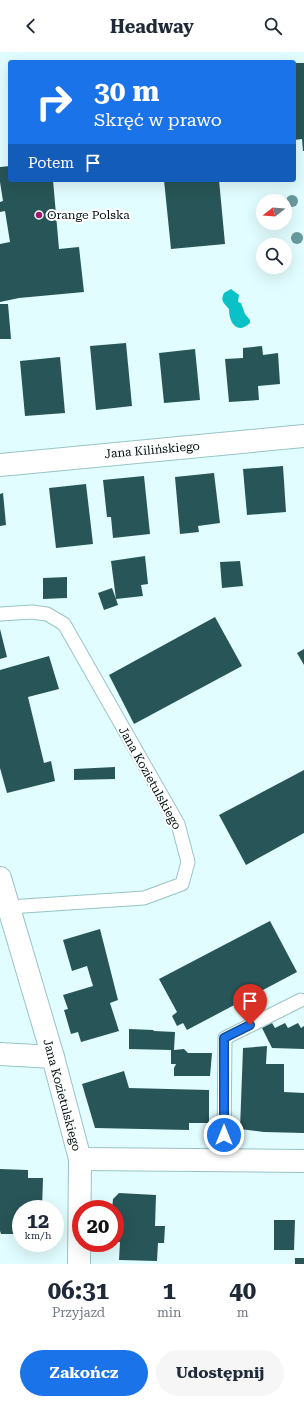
<!DOCTYPE html>
<html lang="pl">
<meta charset="utf-8">
<style>
body{margin:0;font-family:"Roboto Serif",serif;background:#f6f6f7;color:#1f2937;height:100vh;display:flex;flex-direction:column;font-size:15px;white-space:nowrap}
*{box-sizing:border-box;margin:0}
p{font-size:13px;color:#747a83}
.icon{flex:none;width:22px;height:22px;fill:none;stroke:currentColor;stroke-width:2;stroke-linecap:round;stroke-linejoin:round}
.map{position:relative;height:1212px;overflow:hidden}
.details{display:flex;flex-direction:column;background:#fff;flex:1}
.details>*{flex:none}
.banner{position:absolute;left:8px;top:8px;width:288px;height:122px;border-radius:4px;box-shadow:0 4px 16px #0002;background:#1a73e8;color:#fff;overflow:hidden}
.needle{width:26px;rotate:253deg}
.fabs{position:absolute;left:256px;top:142px;display:grid;gap:8px}
.fabs a{display:grid;place-items:center;width:36px;height:36px;border-radius:50%;background:#fff;box-shadow:0 4px 16px #0002;font-size:20px}
.speed{position:absolute;left:12px;top:1148px;display:flex;gap:8px;font-size:20px;font-weight:700;text-align:center}
.speed>*{display:grid;place-content:center;width:52px;height:52px;border-radius:50%;background:#fff;box-shadow:0 4px 16px #0002;line-height:1}
.speed small{font-size:10px;font-weight:400}
.speed .limit{border:6px solid #d22;background:#fff;color:#111}
.pin{position:absolute;display:grid;place-items:center;width:34px;height:34px;color:#fff;margin:-41px -17px;border-radius:50% 50% 50% 0;rotate:-45deg;box-shadow:0 0 4px #0007}
.pin .icon{rotate:45deg}
.me{position:absolute;width:44px;margin:-22px;rotate:0deg;stroke-linejoin:round;filter:drop-shadow(0 0 3px #0008)}
.turn{display:flex;align-items:center;gap:14px;height:84px;padding:0 20px;font-size:18px}
.turn .icon{width:52px;height:52px;stroke-width:2.5}
.turn b{display:block;font-size:28px;line-height:34px}
.then{display:flex;align-items:center;height:38px;padding:0 20px;background:#0003;gap:8px;font-size:15px}
.eta{display:flex;justify-content:space-evenly;align-items:center;height:68px;text-align:center}
.eta b{font-size:24px;font-weight:700;line-height:28px}
.cta{display:flex;gap:8px;margin-top:auto;padding:8px 20px}
.cta a{flex:1;height:46px;border-radius:24px;background:#1a73e8;color:#fff;font-size:16px;font-weight:700;line-height:46px;text-align:center}
.cta a+a{background:#f6f6f7;color:#1f2937}
header{display:flex;justify-content:space-between;align-items:center;height:52px;padding:0 20px;background:#fff;font-size:18px;font-weight:700}
.map>svg:first-child{display:block}
.water{fill:#0ac1c8}
.building{fill:#285557}
.lines{fill:none;stroke-linecap:round;stroke-linejoin:round}
.lane-casing{stroke:#98c4c6;stroke-width:15}
.street-casing{stroke:#98c4c6;stroke-width:24}
.lane{stroke:#fff;stroke-width:13}
.street{stroke:#fff;stroke-width:22}
.tree{fill:#679a9d}
.route-casing{stroke:#114b97;stroke-width:10}
.route{stroke:#1a73e8;stroke-width:7}
.poi-dot{fill:#9f1a6a;stroke:#fff;stroke-width:1.5}
.labels{text-anchor:middle;dominant-baseline:central;stroke-width:4;stroke-linejoin:round;paint-order:stroke}
.poi-label{font-size:12px;fill:#010f10;stroke:#fff;text-anchor:start}
.street-label{font-size:12px;fill:#010f10;stroke:#fff}
</style>
<header><svg class="icon" aria-label="back" viewBox="0 0 24 24"><path d="M15 5l-7 7 7 7"/></svg>Headway<svg class="icon" aria-label="search" viewBox="0 0 24 24"><circle cx="10" cy="10" r="6"/><path d="M15 15l6 6"/></svg></header>
<div class="map">
<svg width="304" height="1212" viewBox="0 0 304 1212">
<rect width="100%" height="100%" fill="#e2fdff"/>
<path class="water" d="M231,237L239,243L238,250L241,251L245,262L250,268V271C237,283 229,271 229,257C224,251 220,249 224,241Z"/>
<g class="building">
<path d="M294,11H304V99H303L302,87L294,88Z"/>
<path d="M10,114V128H53L59,197L79,195L84,240L19,246L0,250V192L10,190L5,159L0,160V150L3,149L0,130V115Z"/>
<path d="M164,128H219L225,192L171,197Z"/>
<path d="M0,252H8L11,287H0Z"/>
<path d="M126,291L132,354L96,358L90,294Z"/>
<path d="M262,294L263,303L278,301L280,332L258,334L259,348L229,350L225,307L243,306V296Z"/>
<path d="M195,297L200,348L164,351L159,301Z"/>
<path d="M60,305L65,361L25,364L20,309Z"/>
<path d="M283,414L286,460L247,463L243,417Z"/>
<path d="M214,421L220,471L198,474L199,480L180,482L175,425Z"/>
<path d="M144,424L150,482L113,486L111,465H107L103,428Z"/>
<path d="M86,432L93,492L56,496L49,436Z"/>
<path d="M3,441L6,473L0,474V442Z"/>
<path d="M145,504L148,532L141,533L143,544L116,547L118,553L104,558L98,541L112,536L116,547L111,509Z"/>
<path d="M240,509L243,534L222,536L220,510Z"/>
<path d="M67,525V546L43,547V526Z"/>
<path d="M215,565L242,614L134,672L109,623Z"/>
<path d="M0,577L7,605L0,607Z"/>
<path d="M304,597V613L297,601Z"/>
<path d="M49,604L59,637L28,645L44,711L51,709L55,729L7,741L0,716V618Z"/>
<path d="M115,715V727L74,728V717Z"/>
<path d="M304,718V781L246,813L219,763Z"/>
<path d="M270,869L297,920L187,978L183,971L177,974L172,964L177,960L159,927Z"/>
<path d="M100,877L118,948L110,951L119,979L81,990L78,980L71,982L64,958L68,957L63,943L93,934L87,914L72,919L63,888Z"/>
<path d="M272,971L275,976L285,971L288,976L298,971L301,976L304,974V997L272,996L262,976Z"/>
<path d="M129,977L153,978L154,979L175,980L174,998L184,997L188,1001H212L210,1024H174V1016L176,1012H171V998L129,997Z"/>
<path d="M267,994L266,1012H284V1040L304,1041V1081L264,1080L240,1077L243,996Z"/>
<path d="M124,1019L129,1036L209,1038V1071H189V1078L95,1076L82,1032Z"/>
<path d="M0,1117L28,1118V1126H43L42,1157H21V1182H1L0,1179Z"/>
<path d="M119,1141L156,1143L155,1174H165L164,1191H158L157,1209L119,1208L120,1190H116V1163H115V1157H112L113,1147Z"/>
<path d="M274,1168H295L294,1198H274Z"/>
<rect x="295" y="1206" width="9" height="6"/>
</g>
<g class="lines">
<defs>
<g id="lane">
<path d="M0,562L32,560L47,562L64,572L178,772L188,810L182,832L144,846L9,855"/>
<path d="M222,1108L224,1095L225,986L301,948"/>
</g>
<g id="street">
<path d="M0,413L304,384"/>
<path d="M0,826L53,1005L80,1107L79,1212"/>
<path d="M0,1002L53,1005"/>
<path d="M80,1107L304,1109"/>
</g>
</defs>
<use href="#lane" class="lane-casing"/>
<use href="#street" class="street-casing"/>
<use href="#lane" class="lane"/>
<use href="#street" class="street"/>
</g>
<g class="tree">
<circle cx="292" cy="149" r="6"/>
<circle cx="297" cy="186" r="6"/>
</g>
<g class="lines">
<defs>
<path id="route" d="M224,1083V986L250,973"/>
</defs>
<use href="#route" class="route-casing"/>
<use href="#route" class="route"/>
</g>
<circle class="poi-dot" cx="39" cy="163" r="4"/>
<g class="labels">
<g class="poi-label">
<text x="47" y="163">Orange Polska</text>
</g>
<g class="street-label">
<text transform="translate(152 398) rotate(-5)">Jana Kilińskiego</text>
<text transform="translate(150 726) rotate(61)">Jana Kozietulskiego</text>
<text transform="translate(62 1043) rotate(75)">Jana Kozietulskiego</text>
</g>
</g>
</svg>
<div class="fabs">
<a><svg class="needle" viewBox="-14 -14 28 28"><path d="M0-13l5 13h-10z" fill="#e53935"/><path d="M0 13l5-13h-10z" fill="#747a83"/></svg></a>
<a><svg class="icon" aria-label="search" viewBox="0 0 24 24"><circle cx="10" cy="10" r="6"/><path d="M15 15l6 6"/></svg></a>
</div>
<div class="speed"><div>12<small>km/h</small></div><div class="limit">20</div></div>
<div class="pin" style="left:250px;top:973px;background:#d93025"><svg class="icon" aria-label="arrive" viewBox="0 0 24 24"><path d="M6 21V4h12l-3 4 3 4H6"/></svg></div>
<svg class="me" style="left:224px;top:1083px" viewBox="-20 -20 40 40"><circle r="17" fill="#1a73e8" stroke="#fff" stroke-width="3"/><path d="M0-11L8 9 0 5-8 9z" fill="#fff"/></svg>
<div class="banner">
<div class="turn"><svg class="icon" aria-label="right" viewBox="0 0 24 24"><path d="M7 20v-9h11M14 6l5 5-5 5"/></svg><div><b>30 m</b>Skręć w prawo</div></div>
<div class="then">Potem<svg class="icon" aria-label="arrive" viewBox="0 0 24 24"><path d="M6 21V4h12l-3 4 3 4H6"/></svg></div>
</div>
</div>
<section class="details">
<div class="eta">
<div><b>06:31</b><p>Przyjazd</p></div>
<div><b>1</b><p>min</p></div>
<div><b>40</b><p>m</p></div>
</div>
<div class="cta"><a>Zakończ</a><a>Udostępnij</a></div>
</section>
